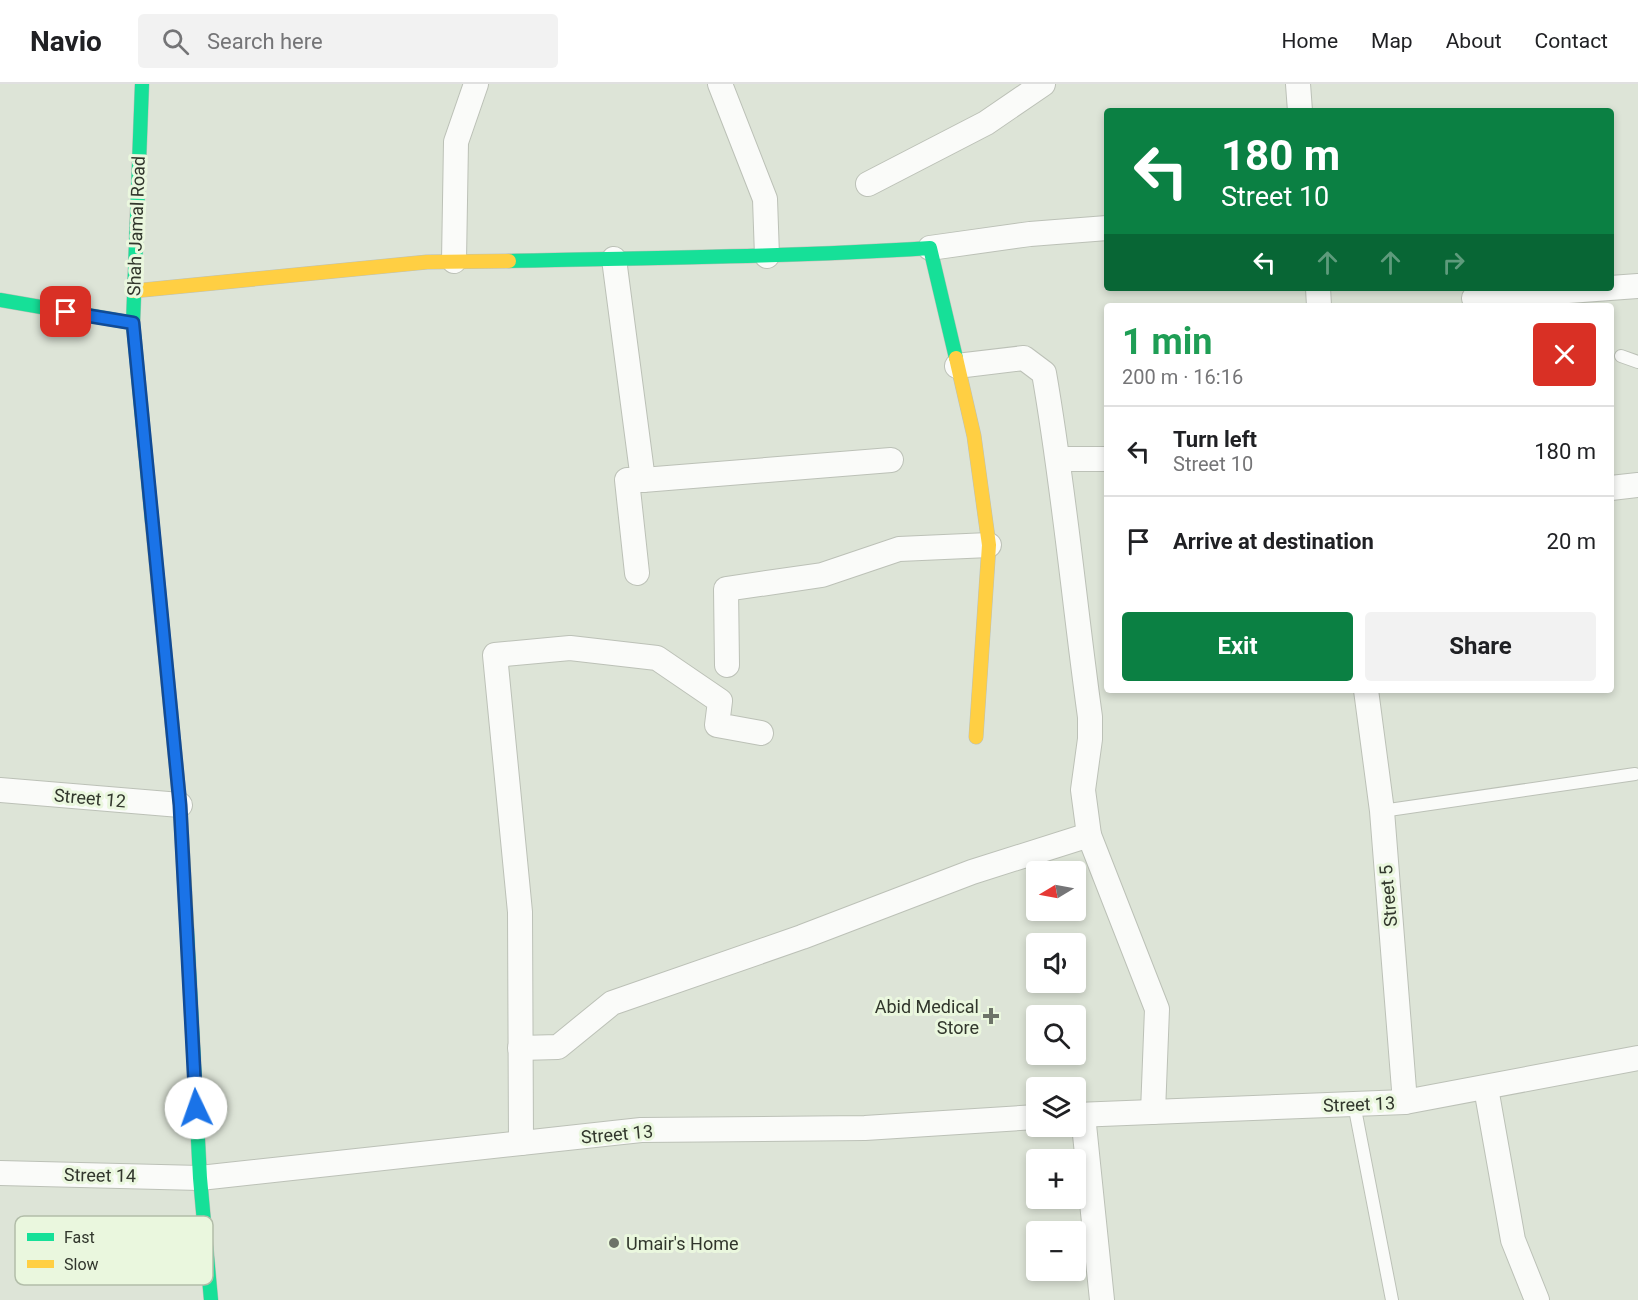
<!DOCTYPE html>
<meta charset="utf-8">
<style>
body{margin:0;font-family:Roboto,sans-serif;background:#f2f2f2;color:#202124;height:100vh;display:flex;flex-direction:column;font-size:22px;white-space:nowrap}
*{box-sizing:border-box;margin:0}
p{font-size:20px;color:#757577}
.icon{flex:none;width:33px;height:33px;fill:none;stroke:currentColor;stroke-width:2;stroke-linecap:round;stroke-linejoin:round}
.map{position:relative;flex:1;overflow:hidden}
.sheet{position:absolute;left:1104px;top:219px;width:510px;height:390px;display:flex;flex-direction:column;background:#fff;border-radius:6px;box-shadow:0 3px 9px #0003}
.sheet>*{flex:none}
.guide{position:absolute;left:1104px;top:24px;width:510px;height:183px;border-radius:6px;box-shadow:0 3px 9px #0003;background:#0b8043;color:#fff;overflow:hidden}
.needle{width:39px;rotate:260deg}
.fabs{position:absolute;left:1026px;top:777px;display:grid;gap:12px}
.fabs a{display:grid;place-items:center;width:60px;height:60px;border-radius:6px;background:#fff;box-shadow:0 3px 9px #0003;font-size:30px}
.pin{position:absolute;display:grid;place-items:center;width:51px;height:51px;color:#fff;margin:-26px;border-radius:12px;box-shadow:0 3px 9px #0006}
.me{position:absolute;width:66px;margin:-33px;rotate:357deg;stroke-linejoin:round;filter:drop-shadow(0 0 4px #0008)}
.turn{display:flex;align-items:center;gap:21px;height:126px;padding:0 18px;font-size:27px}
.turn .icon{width:78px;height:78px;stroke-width:2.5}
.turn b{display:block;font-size:42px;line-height:51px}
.lanes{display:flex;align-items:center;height:57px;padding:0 18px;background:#0003;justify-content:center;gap:30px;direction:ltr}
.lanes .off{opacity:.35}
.round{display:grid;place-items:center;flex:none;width:63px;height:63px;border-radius:6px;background:#f2f2f2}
.overview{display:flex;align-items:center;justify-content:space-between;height:102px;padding:0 18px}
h1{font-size:36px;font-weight:700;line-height:45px;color:#1e9e55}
.primary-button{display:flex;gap:12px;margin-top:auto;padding:12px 18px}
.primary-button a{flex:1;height:69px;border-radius:6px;background:#0b8043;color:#fff;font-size:24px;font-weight:700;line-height:69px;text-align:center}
.primary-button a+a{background:#f2f2f2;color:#202124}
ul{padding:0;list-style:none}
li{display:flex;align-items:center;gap:18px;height:90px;padding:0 18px;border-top:2px solid #e0e0e0}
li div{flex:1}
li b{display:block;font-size:22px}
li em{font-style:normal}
header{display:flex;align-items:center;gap:36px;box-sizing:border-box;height:84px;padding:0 30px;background:#fff;border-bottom:2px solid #e0e0e0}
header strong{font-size:28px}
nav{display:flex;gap:33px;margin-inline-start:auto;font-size:21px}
.search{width:420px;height:54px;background:#f2f2f2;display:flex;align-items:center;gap:15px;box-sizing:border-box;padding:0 21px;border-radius:6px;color:#757577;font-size:22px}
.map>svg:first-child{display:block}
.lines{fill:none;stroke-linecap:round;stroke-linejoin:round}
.lane-casing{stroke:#bcc1b7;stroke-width:14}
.street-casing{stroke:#bcc1b7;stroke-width:26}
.fast-casing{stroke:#bcc1b7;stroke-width:15}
.slow-casing{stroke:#bcc1b7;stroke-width:15}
.lane{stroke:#fafbf9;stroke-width:12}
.street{stroke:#fafbf9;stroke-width:24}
.fast{stroke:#16e098;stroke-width:14}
.slow{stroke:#ffcf43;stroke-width:14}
.route-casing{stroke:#114b97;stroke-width:15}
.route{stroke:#1a73e8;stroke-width:10}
.poi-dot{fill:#6d7368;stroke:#eaf7de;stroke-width:2}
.labels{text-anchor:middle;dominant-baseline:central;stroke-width:6;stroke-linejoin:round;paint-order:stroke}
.street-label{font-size:18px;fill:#31362c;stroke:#eaf7de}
.poi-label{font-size:18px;fill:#31362c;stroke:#eaf7de;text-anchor:end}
.key{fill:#eaf7de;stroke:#b2bda9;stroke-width:1.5}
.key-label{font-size:16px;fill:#31362c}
</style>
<header>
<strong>Navio</strong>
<div class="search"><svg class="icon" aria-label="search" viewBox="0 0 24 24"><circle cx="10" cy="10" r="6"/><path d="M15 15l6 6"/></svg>Search here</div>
<nav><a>Home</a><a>Map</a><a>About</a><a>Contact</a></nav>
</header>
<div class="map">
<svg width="1638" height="1216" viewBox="0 0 1638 1216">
<rect width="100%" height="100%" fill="#dde4d7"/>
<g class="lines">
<defs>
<g id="lane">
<path d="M1621,272L1638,278"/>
<path d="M1382,727L1635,690"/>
<path d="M1354,1020L1392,1216"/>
</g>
<g id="street">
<path d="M720,0L765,115L767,172"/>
<path d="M1298,0L1300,27"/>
<path d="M868,100L986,39L1043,0"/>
<path d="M930,164L1030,150L1107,144"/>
<path d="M614,175L643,396H627L637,489"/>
<path d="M454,177L456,58L476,0"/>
<path d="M1318,204L1319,222"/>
<path d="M1474,214L1638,202"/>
<path d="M957,282L1024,274L1044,289C1064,403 1074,518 1090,633V655L1083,706L1089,751L1157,925L1153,1028"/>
<path d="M1058,375H1107"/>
<path d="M643,396L891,376"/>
<path d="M1611,404L1638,401"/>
<path d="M727,581L726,505L822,491L899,465L989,461"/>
<path d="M1366,606L1382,727L1405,1018"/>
<path d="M0,706L180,721"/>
<path d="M520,964L558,963L612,919L802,853L972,788L1089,751"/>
<path d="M1486,1004L1513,1156L1537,1216"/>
<path d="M1076,1031L1405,1018L1638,974"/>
<path d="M1083,1031L1102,1216"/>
<path d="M521,1059L520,828L495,571L570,564L657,574L720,617L717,641L761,649"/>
<path d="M0,1089L200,1094L641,1046L865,1044L1036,1033"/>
</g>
<g id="fast">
<path d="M142,0L133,239L152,437"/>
<path d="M509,177C649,174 790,173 930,164L956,274"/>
<path d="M0,216L133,239"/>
<path d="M187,846L200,1094L211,1216"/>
</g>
<g id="slow">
<path d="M133,207L427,178L509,177"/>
<path d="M956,274L974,352L989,461L976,653"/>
<path d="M152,437L180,721L187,846"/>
</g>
</defs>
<use href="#lane" class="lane-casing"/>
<use href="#street" class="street-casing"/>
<use href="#fast" class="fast-casing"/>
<use href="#slow" class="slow-casing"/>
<use href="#lane" class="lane"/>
<use href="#street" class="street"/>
<use href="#fast" class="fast"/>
<use href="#slow" class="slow"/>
</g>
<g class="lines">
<defs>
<path id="route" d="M66,228L133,239L180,721L196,1024"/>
</defs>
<use href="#route" class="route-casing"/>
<use href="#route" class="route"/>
</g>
<g class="poi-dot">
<path d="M988 923h6v6h6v6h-6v6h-6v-6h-6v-6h6z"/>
<circle cx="614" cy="1159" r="6"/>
</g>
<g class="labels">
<g class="street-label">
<text transform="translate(136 142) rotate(-88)">Shah Jamal Road</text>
<text transform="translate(90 714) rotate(5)">Street 12</text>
<text transform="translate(1388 812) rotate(-95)">Street 5</text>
<text transform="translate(1359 1020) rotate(-2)">Street 13</text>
<text transform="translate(617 1050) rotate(-5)">Street 13</text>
<text transform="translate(100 1091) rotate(1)">Street 14</text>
</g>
<g class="poi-label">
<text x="979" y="922">Abid Medical<tspan x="979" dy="21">Store</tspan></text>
<text x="626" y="1159" text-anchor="start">Umair's Home</text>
</g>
</g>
<rect x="15" y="1132" width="198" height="69" rx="9" class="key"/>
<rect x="27" y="1149" width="27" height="8" fill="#16e098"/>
<rect x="27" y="1176" width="27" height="8" fill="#ffcf43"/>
<g class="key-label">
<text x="64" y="1159">Fast</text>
<text x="64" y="1186">Slow</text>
</g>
</svg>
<div class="fabs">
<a><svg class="needle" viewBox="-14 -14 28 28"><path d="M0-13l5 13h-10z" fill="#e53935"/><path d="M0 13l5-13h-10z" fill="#757577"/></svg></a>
<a><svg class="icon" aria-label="sound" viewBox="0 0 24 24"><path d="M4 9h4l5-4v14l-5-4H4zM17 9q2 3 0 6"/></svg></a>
<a><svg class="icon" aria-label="search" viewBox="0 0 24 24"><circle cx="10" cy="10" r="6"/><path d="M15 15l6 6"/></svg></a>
<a><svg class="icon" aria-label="layers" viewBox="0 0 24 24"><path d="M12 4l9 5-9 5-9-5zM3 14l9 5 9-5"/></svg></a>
<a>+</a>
<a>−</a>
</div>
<div class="pin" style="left:66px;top:228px;background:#d93025"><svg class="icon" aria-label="arrive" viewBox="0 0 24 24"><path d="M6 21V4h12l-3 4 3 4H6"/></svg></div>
<svg class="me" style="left:196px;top:1024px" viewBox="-20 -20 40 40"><circle r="19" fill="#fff"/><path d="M0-13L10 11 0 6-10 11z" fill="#1a73e8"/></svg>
<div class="guide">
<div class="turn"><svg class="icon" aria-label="left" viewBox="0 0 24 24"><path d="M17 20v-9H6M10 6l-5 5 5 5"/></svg><div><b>180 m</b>Street 10</div></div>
<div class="lanes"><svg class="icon" aria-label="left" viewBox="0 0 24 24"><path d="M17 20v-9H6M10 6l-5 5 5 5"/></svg><svg class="icon off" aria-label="ahead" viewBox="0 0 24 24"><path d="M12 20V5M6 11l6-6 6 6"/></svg><svg class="icon off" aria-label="ahead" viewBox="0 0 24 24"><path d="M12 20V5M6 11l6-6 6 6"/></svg><svg class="icon off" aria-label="right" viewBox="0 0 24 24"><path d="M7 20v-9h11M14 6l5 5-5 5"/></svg></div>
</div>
<section class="sheet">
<div class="overview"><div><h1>1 min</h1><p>200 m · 16:16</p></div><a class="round" style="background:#d93025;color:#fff"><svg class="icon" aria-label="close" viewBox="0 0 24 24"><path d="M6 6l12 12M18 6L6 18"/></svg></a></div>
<ul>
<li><svg class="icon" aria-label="left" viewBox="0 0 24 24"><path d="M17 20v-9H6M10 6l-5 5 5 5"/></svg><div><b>Turn left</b><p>Street 10</p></div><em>180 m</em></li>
<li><svg class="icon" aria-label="arrive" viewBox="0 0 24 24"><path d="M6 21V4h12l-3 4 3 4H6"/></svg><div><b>Arrive at destination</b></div><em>20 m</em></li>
</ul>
<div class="primary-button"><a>Exit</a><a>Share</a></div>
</section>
</div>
